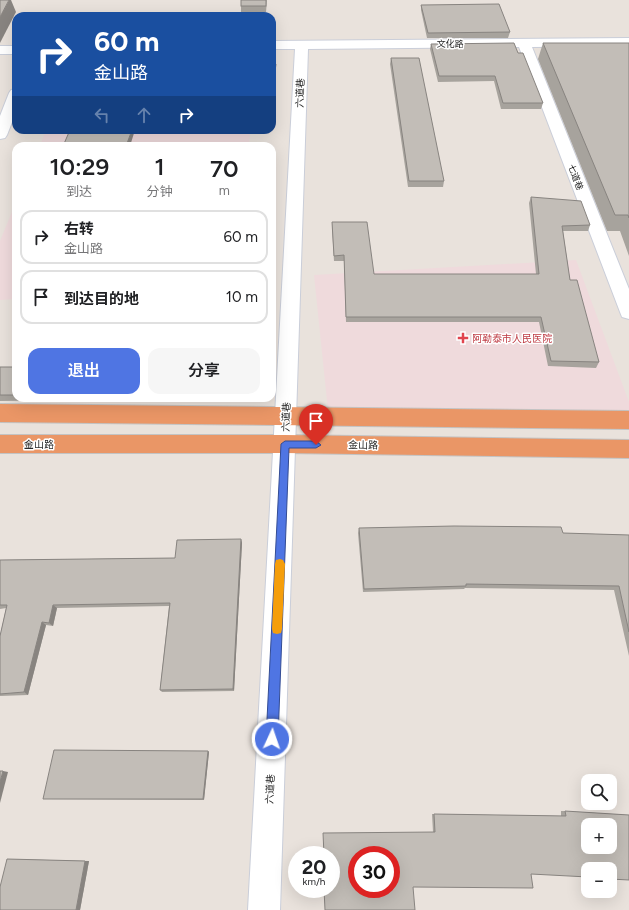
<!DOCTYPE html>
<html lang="zh">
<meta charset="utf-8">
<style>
body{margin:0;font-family:Figtree,"Noto Sans SC",sans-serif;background:#f6f6f6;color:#202124;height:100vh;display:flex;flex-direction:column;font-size:15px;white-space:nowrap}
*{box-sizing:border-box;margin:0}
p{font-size:13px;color:#757577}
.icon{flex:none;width:22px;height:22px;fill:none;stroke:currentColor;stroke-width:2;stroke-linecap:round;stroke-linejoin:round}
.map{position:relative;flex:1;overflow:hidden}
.panel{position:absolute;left:12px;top:142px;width:264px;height:260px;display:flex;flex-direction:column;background:#fff;border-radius:12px;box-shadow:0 4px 16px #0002}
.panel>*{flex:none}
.top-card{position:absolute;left:12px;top:12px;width:264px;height:122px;border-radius:12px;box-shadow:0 4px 16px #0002;background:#1a4fa0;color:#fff;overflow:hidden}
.controls{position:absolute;left:581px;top:774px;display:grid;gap:8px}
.controls a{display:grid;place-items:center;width:36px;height:36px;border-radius:8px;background:#fff;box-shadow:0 4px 16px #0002;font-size:20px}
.speed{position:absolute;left:288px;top:846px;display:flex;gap:8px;font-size:20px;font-weight:700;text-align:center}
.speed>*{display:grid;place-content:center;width:52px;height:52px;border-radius:50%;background:#fff;box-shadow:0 4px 16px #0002;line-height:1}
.speed small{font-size:10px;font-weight:400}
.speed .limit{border:6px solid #d22;background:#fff;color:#111}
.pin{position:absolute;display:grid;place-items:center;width:34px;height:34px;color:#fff;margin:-41px -17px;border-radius:50% 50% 50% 0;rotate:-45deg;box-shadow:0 0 4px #0007}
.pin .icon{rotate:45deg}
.me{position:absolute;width:44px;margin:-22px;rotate:3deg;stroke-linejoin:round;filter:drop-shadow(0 0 3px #0008)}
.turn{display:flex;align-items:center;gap:14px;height:84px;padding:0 16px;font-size:18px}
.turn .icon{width:52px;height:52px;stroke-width:2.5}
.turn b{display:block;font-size:28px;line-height:34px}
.lanes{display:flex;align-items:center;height:38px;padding:0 16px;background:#0003;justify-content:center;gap:20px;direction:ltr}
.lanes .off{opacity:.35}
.eta{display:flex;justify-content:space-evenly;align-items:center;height:68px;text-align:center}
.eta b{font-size:24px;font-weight:600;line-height:28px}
.button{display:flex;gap:8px;margin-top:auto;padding:8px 16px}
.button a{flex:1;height:46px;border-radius:12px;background:#4f75e3;color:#fff;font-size:16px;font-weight:600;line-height:46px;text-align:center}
.button a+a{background:#f6f6f6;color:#202124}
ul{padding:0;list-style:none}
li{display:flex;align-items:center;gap:12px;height:54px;margin:0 8px 6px;padding:0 8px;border:2px solid #e0e0e0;border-radius:12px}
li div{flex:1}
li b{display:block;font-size:15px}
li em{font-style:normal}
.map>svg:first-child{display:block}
.medical{fill:#efdadc}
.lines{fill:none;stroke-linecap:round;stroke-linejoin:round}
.minor-casing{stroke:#caced9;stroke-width:2}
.highway-casing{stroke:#c3c3c3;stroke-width:2}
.minor{fill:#fff;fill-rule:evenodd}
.highway{fill:#ea9666;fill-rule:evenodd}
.wall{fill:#a7a39d}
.shaded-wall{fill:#888480}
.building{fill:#c2bdb7;stroke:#888480;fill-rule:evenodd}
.route{fill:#4f75e3;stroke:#334c94}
.slow{fill:#f59e0b}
.health-dot{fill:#e0444e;stroke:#fff;stroke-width:1.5}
.labels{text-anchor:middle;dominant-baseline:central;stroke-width:3;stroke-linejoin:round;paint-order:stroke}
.far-street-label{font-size:9px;fill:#282828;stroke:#fff}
.street-label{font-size:10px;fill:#282828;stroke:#fff}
.health-label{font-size:10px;fill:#be3a42;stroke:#fff;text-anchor:start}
</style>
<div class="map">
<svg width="629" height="910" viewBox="0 0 629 910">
<rect width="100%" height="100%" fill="#e9e2dc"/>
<g class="medical">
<path d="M45,132H250L249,146H40Z"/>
<path d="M16,202V299L0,300V241Z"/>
<path d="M576,260L629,402V416L329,420L314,275Z"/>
</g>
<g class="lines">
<defs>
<g id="minor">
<path d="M629,38V46L532,47L629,289V319L622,317L620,312L519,47L308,49L280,910H248L295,49H272V41Z"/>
<rect x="0" y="46" width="16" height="8"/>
<path d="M16,89V112L7,135L5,138L0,139V116L9,93L11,90Z"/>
</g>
<g id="highway">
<path d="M0,404L629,411V429L0,422Z"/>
<path d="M0,435H285L629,440V458L285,453H0Z"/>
</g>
</defs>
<use href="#minor" class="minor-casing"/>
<use href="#highway" class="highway-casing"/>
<use href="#minor" class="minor"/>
<use href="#highway" class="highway"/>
</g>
<g class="wall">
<path d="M267,0L266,12H241V6Z"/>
<path d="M421,5L510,32L508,38H427L421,10Z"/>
<path d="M543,43H629V256L620,231H607L538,59Z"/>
<path d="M431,44L518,53L543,103L541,109H501L494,81L438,82L430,49Z"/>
<path d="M391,58L444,181L443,187H408L390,64Z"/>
<path d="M531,197L590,225L588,231H563L570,280L599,362L596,368L548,366L539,322H346L344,261H334L332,228V222L374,274H536L529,203Z"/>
<path d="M0,367H16V398H92V400L0,401Z"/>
<path d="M359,528L563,533L629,535V656L614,590L465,588L464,589L363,592L358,533Z"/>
<path d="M241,539L242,543L234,691L162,692L160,690L169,606L57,608L53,626L46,625L28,695L0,696V636L6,608L0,609V560L175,558Z"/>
<path d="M208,751L209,752L204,800L48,799H43Z"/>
<path d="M561,811H565L629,815L531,874L413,887L325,910L433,832L432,814L561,816Z"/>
<path d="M7,859H12L89,861L80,910H0Z"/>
</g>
<g class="shaded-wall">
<path d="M9,0H11L16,12L0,43V17Z"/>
<path d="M276,64V70L272,101V93Z"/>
<path d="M132,130H135L130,146H126Z"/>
<path d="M241,539L242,543L234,691L233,689Z"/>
<path d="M53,605L57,608L53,626L49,623Z"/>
<path d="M42,622L46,625L28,695L24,692Z"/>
<path d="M208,751L209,752L204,800L203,799Z"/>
<path d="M3,771L8,772L0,803V782Z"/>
<path d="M85,861H89L80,910H76Z"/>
</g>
<g class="building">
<path d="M0,0H9L0,17Z"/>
<rect x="241" y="0" width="25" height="6"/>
<path d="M499,4L510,32L428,33L421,5Z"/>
<path d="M514,43L518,53H523L543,103H503L495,76H439L431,44Z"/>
<path d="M543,43H629V218L628,215H615Z"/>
<path d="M391,58H419L444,181H409Z"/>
<path d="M272,64H276L272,93Z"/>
<path d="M70,130H132L126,146H63Z"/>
<path d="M531,197L581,201L590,225L562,226L570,280H577L599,362L551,361L541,317H346L344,255L334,256L332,222H367L374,274H539Z"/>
<rect x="0" y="367" width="16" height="28"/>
<path d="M454,526L561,527L563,533L629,535V632L619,586L466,584V586L364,589L359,528Z"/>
<path d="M241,539L233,689L160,690L170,603L53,605L49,623L42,622L24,692L0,694V636L7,605H0V560L175,558L177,540Z"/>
<path d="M54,750L208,751L203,799H43Z"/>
<path d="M0,771H3L0,782Z"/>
<path d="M565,811L629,815V880L610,879V869H588V877L531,874L533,888L413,887L415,910H325L324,889H331V855H324L323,833L435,832L434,814L566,816ZM588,825H610V847H588ZM357,855H391V889H357Z"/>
<path d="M7,859L85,861L76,910H0V887Z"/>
</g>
<path class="route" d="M285,441H316L321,445L316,448H289L278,739L276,743L272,745L268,743L266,739L281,444Z"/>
<path class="slow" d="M280,559L283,560L285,564L282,629L281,633L277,634L273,633L272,629L275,564L276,560Z"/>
<path class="health-dot" d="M461 332h4v4h4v4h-4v4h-4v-4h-4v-4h4z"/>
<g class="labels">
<g class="far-street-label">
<text x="450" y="43">文化路</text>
<text transform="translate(576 177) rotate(69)">七道巷</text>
</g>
<g class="street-label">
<text transform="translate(300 93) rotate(-88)">六道巷</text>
<text transform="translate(286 417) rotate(-88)">六道巷</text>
<text x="39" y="444">金山路</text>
<text transform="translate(363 445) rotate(1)">金山路</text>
<text transform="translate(270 789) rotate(-87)">六道巷</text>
</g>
<g class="health-label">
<text x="472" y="338">阿勒泰市人民医院</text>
</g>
</g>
</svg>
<div class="controls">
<a><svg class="icon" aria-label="search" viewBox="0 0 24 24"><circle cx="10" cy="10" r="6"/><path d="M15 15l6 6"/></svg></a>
<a>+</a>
<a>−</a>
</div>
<div class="speed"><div>20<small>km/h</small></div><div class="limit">30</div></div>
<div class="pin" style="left:316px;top:445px;background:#d93025"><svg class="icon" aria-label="arrive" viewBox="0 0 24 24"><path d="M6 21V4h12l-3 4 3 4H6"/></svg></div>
<svg class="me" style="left:272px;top:739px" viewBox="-20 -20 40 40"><circle r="17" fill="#4f75e3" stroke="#fff" stroke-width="3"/><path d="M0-11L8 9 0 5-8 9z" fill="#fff"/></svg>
<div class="top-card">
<div class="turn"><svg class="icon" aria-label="right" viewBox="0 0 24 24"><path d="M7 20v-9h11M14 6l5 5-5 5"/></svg><div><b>60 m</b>金山路</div></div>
<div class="lanes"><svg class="icon off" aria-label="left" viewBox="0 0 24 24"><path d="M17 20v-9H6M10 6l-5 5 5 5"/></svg><svg class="icon off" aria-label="ahead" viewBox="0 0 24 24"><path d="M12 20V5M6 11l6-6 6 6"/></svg><svg class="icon" aria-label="right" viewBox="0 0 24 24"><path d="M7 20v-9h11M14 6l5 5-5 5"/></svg></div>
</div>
<section class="panel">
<div class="eta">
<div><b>10:29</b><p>到达</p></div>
<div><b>1</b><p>分钟</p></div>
<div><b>70</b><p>m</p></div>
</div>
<ul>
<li><svg class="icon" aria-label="right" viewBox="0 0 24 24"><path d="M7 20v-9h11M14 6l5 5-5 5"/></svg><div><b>右转</b><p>金山路</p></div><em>60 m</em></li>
<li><svg class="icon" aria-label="arrive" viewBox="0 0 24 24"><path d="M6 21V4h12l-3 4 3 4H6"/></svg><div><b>到达目的地</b></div><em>10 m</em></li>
</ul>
<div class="button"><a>退出</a><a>分享</a></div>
</section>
</div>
